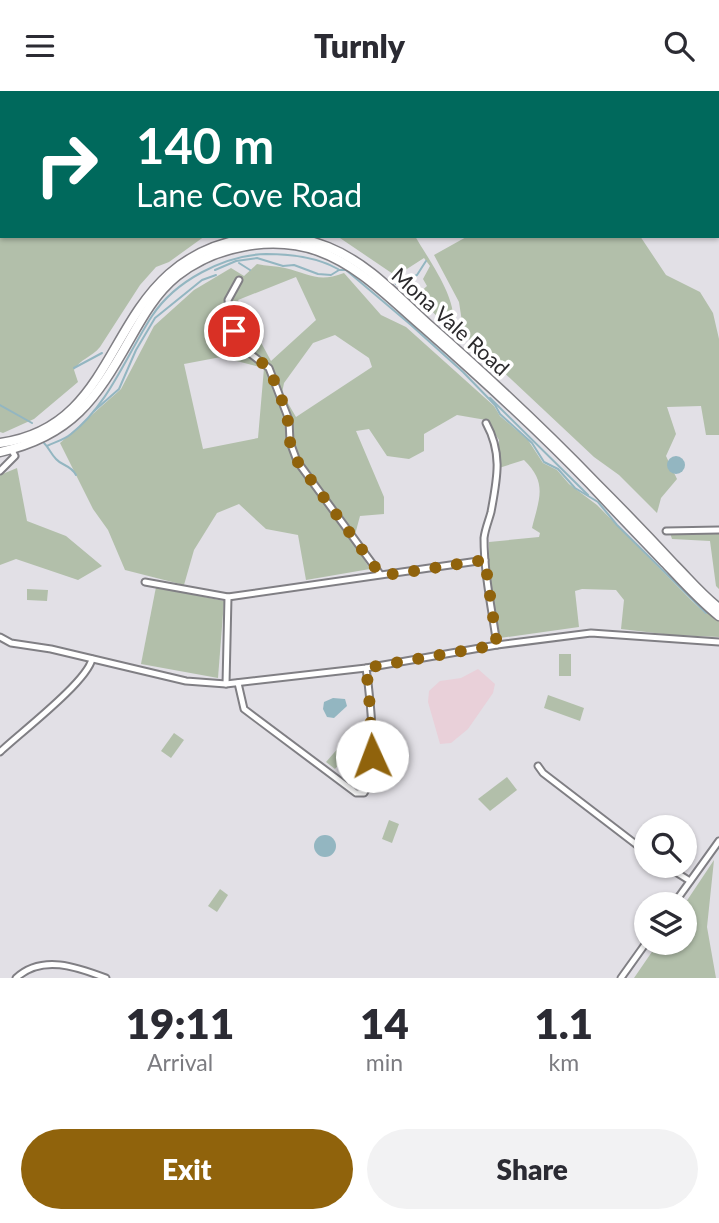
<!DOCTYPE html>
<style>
body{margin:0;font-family:Lato,sans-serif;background:#f2f2f3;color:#2b2b33;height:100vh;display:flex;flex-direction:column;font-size:26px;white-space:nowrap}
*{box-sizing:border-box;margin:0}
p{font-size:23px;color:#7c7c81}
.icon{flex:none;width:38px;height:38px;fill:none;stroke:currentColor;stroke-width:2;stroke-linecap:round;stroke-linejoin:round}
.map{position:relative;height:887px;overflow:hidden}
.drawer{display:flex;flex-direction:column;background:#fff;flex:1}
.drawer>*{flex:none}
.banner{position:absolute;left:0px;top:0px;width:719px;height:147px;box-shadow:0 2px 5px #0004;background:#00695c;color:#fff;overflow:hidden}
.buttons{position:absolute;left:634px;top:724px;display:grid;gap:14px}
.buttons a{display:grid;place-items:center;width:63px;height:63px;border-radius:50%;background:#fff;box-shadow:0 2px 5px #0004;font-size:35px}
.pin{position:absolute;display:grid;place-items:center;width:60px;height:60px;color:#fff;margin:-30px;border:4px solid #fff;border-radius:50%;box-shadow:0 2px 7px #0007}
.me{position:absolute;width:77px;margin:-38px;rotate:358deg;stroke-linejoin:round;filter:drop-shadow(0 0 5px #0008)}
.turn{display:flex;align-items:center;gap:24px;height:147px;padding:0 21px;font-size:32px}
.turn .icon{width:91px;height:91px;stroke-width:2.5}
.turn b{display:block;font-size:49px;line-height:60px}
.eta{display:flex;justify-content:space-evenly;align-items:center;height:119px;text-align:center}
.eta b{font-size:42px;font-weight:800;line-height:49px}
.cta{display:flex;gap:14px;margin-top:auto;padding:14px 21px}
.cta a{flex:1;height:80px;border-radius:42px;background:#90630c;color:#fff;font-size:28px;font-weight:800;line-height:80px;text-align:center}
.cta a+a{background:#f2f2f3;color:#2b2b33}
header{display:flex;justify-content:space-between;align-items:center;height:91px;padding:0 21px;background:#fff;font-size:32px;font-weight:800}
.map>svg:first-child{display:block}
.industrial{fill:#e9d0d9}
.green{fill:#b2bfaa;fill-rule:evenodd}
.water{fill:#93b6c1}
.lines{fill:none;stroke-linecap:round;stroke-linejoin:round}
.stream{stroke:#93b6c1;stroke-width:2}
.minor-casing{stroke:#807f84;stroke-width:9}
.highway-casing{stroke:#807f84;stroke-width:11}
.minor{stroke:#fff;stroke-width:5}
.highway{stroke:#fff;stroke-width:8}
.route{stroke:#90630c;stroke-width:12;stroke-dasharray:0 21.6}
.labels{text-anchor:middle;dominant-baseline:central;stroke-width:7;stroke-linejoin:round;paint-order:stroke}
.street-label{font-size:21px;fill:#2b2a2c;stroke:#fff}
</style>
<header><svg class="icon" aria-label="menu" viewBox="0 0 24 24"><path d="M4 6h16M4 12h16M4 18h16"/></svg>Turnly<svg class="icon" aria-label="search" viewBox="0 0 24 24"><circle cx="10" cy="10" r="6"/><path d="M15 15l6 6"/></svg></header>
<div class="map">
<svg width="719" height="887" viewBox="0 0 719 887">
<rect width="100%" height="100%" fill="#e2e0e6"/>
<path class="industrial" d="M478,578L495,593L493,602L468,638L451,652L440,653L428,611L429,600L440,590L461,587Z"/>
<g class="green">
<path d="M0,0L330,2H2V145H205L169,171L156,176L140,194L100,256C92,266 80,268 74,279L78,291L34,328L3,342L0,341Z"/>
<path d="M337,145H415C428,168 457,206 453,233L441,229L416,205L427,195L423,188L430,175L424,167L396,185Z"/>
<path d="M468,145H640L666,184L700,201L713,222L719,248V344H706L701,315L667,316L676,343L666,365L677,388L661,407L657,422L619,384L594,366L464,244L459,211L434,164Z"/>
<path d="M257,173C266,175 276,175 285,177C310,183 318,192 344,182L381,224L406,236L494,315L500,325L528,349L543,372L557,379L569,393L597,414L692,510L706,523L708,521L719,529V546L672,544L621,538L624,509L616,499L582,498L575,500L579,536L500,547L489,484V451L539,446L540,442L532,437C539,408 548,392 524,369L499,377V349L486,329L457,324L424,343V360L409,368L387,365L369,338L356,340L384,406V423L360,425L353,451L370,478L306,489L298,444L266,438L239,413L217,422L194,459L184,494L125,479L108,439L93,418L60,352L121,298L154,235L194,199L231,177L244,185ZM296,186L316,229L271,270L238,209ZM335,244L369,267L372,276L296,326L282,302L284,292L313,252ZM221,266L264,277L258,347L203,358L184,273Z"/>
<path d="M17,377L27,430L66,445L102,475L78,489L16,468L0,474V384Z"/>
<path d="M670,442H719V498L716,495L710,450L672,448Z"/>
<path d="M156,496L224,510L218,587L141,573Z"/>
<path d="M27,498L48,499L47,510L27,509Z"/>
<rect x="559" y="563" width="12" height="22"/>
<path d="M548,604L584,617L580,630L544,617Z"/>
<path d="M174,642L184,649L171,667L161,660Z"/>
<path d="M340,655L348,662L335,678L326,671Z"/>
<path d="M507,686L517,699L490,720L478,708Z"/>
<path d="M389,729L399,733L392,752L382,748Z"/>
<path d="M714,769L707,836L716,887H634L658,852H684V814Z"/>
<path d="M220,798L228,804L217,821L208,815Z"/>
</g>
<g class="water">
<circle cx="676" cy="374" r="9"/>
<path d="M333,607L345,608L347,615L334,627L327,626L323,618L324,611Z"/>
<circle cx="325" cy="755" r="11"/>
</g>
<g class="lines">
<g class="stream">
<path d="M239,172L250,179"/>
<path d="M215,179L236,170L257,167L283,175L294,174L318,183L331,184L339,179H346L411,234L463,281L495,314L500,323L532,352L544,371L558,378L575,397L598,411L617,434L706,522"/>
<path d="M396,193L417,184L426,170"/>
<path d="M74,277L102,262"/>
<path d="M490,307L588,404"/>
<path d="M0,314L32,332"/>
<path d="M94,320L119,298L136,259L155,227L202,189L216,184"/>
<path d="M44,352C49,357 51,363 56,368C62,375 71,374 76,384"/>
<path d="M47,355C55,351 64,349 71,343C109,313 126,265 152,225C175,190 224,164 266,163C290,163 317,166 338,178"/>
</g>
<defs>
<g id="minor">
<path d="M334,0L335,2"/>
<path d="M640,0L641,2"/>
<path d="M715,0L716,2"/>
<path d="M718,8L719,14"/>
<path d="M718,89L719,90"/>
<path d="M239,189L228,209L231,236L248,261L269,277L289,329L290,351L297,370L380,483"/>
<path d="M486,332C503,363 497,388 491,421C489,429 485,438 484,447C484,483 492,519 497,554"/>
<path d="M0,380L15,365L11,358"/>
<path d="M666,440L719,439"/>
<path d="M145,491L228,506L485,469"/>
<path d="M0,546L11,552L51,558L186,590L226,593L366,577L497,554L591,542L719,551"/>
<path d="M238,592L244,618L356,702H364C379,680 370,605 366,577"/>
<path d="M226,593L228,506"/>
<path d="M0,661C20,642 87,591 92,568"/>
<path d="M538,675L543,682L646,761"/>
<path d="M666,775L690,790"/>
<path d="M673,814L719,750"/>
<path d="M16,887C42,863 77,876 106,887"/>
<path d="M621,887L646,852"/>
</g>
<g id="highway">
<path d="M0,352C103,338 106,239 169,183C211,146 276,135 328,156C368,172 397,205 428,233C486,284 543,337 597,393C623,419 649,446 674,473C689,488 702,504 719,517"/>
<path d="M0,361C72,345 96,308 130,248C143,225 156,202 177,185C215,155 272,144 318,160C360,175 391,209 424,237C481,287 537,338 590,393C615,420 641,447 666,473C683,491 700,510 719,525"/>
</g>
</defs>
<use href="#minor" class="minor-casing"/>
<use href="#highway" class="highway-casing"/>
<use href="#minor" class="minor"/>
<use href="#highway" class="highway"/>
</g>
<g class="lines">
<path class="route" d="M234,240L248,261L269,277L287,322L290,351L297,370L380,483H394L485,469L497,554L366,577L369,602L372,665"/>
</g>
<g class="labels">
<g class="street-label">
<text transform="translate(451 230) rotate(42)">Mona Vale Road</text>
</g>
</g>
</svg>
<div class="buttons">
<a><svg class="icon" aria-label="search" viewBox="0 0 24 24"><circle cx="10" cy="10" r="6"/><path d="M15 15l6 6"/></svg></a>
<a><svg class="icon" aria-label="layers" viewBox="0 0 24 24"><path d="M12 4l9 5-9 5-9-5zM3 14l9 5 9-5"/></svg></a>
</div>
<div class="pin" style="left:234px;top:240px;background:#d93025"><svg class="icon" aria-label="arrive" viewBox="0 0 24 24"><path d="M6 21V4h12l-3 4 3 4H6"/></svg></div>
<svg class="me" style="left:372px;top:665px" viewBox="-20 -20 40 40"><circle r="19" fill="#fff"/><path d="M0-13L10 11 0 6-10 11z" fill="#90630c"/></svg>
<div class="banner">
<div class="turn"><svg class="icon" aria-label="right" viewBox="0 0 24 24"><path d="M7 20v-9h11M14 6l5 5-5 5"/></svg><div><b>140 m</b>Lane Cove Road</div></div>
</div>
</div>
<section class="drawer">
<div class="eta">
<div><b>19:11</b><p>Arrival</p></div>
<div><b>14</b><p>min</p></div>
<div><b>1.1</b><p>km</p></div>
</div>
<div class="cta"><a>Exit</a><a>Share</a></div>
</section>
